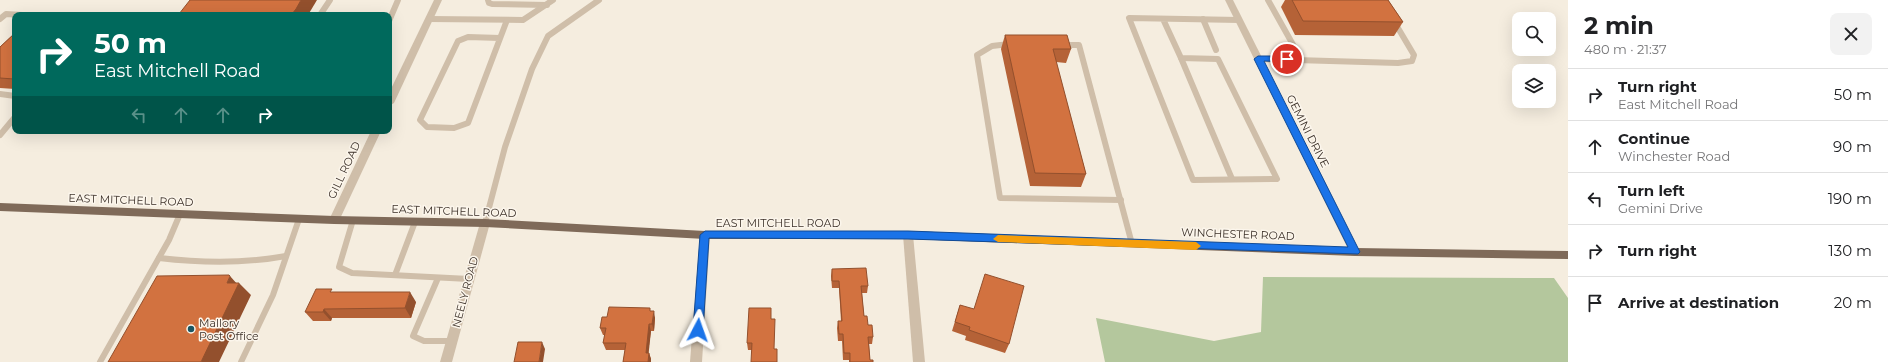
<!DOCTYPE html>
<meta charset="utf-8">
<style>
body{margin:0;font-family:Montserrat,sans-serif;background:#f2f2f2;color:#202124;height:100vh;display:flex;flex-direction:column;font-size:15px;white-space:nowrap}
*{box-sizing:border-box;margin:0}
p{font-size:13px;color:#757577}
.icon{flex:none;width:22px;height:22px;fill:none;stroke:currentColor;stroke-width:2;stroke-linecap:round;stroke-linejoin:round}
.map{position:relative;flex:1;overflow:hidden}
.details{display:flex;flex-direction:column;background:#fff;width:320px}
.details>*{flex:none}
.banner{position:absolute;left:12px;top:12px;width:380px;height:122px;border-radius:8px;box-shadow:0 4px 16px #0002;background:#00695c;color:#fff;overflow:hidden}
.buttons{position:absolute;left:1512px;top:12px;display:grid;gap:8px}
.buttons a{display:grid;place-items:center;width:44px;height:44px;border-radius:8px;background:#fff;box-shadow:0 4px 16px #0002;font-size:20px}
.pin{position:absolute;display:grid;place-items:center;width:34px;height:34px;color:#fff;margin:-17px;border:2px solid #fff;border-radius:50%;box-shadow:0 1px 4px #0007}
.me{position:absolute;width:44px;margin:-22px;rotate:4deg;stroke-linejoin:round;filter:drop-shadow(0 0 3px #0008)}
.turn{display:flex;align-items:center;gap:14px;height:84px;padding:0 16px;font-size:18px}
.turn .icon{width:52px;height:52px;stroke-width:2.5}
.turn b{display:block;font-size:28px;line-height:34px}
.lanes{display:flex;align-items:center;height:38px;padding:0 16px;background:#0003;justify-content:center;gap:20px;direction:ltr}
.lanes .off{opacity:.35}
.round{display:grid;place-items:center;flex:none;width:42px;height:42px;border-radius:8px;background:#f2f2f2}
.summary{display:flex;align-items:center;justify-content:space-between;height:68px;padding:0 16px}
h1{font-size:24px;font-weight:700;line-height:30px}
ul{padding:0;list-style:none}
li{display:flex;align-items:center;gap:12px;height:52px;padding:0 16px;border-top:1px solid #e0e0e0}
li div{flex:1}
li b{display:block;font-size:15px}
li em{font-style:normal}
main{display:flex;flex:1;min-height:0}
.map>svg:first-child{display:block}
.green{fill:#b4c79d}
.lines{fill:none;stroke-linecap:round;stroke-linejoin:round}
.service{stroke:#cfbea9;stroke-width:6}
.minor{fill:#cfbea9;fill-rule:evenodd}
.tertiary{fill:#cfbea9;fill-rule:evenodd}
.primary{fill:#7f6a59;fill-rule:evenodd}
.wall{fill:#b56237}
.shaded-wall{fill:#93502d}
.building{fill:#d27240;stroke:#93502d}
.route{fill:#1a73e8;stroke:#114b97}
.slow{fill:#f59e0b}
.poi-dot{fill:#1a5663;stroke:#fcf6ec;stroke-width:1.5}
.labels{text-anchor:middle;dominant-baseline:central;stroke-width:3;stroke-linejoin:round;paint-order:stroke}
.street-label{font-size:11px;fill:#3c3129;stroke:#fcf6ec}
.poi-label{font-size:11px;fill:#3c3129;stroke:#fcf6ec;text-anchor:start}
</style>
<main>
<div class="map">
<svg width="1568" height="362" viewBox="0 0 1568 362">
<rect width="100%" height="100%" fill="#f5eddf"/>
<path class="green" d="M1263,277L1554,278L1568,298V362H1105L1096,318L1214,341L1261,332Z"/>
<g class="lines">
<g class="service">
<path d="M488,0L489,3L492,4L547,5"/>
<path d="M1268,0L1301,59"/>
<path d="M320,15L330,0"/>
<path d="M0,19L6,14L22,15"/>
<path d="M429,19L523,20L553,0"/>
<path d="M1163,19L1181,58L1218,59L1277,179L1193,180L1129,18L1239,20"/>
<path d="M1203,19L1216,50"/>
<path d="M389,21L398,0"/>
<path d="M500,38L468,37L458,41L420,120L427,127L454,128L468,123L507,20"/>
<path d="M1009,44L992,46L977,55L1000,198L1121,200"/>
<path d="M1062,45H1079L1132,244"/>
<path d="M1181,58L1232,179"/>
<path d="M1258,59L1398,63L1412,61L1414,55L1395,23"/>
<path d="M0,94L15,96"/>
<path d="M0,135L15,117"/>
<path d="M353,220L339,267L352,273L469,279"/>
<path d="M485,223L505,147L532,69L548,36L599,0"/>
<path d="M159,258C202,263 243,264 286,256"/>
<path d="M395,275L415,222"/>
<path d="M438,278L413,336L424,341H452"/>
<path d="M100,362L169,240L180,214"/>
<path d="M241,362L273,295L299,219"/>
</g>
<g class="minor">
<path d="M434,0H442L394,103L389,106V93Z"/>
<path d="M1225,0H1233L1360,252L1359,255L1355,256L1351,255Z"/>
<path d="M371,131H381L338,223H330L329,220Z"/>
<path d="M705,231L709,232L710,235L702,362H690L700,235L701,232Z"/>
<path d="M908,231L912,232L913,235L925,362H913L903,235L904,232Z"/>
</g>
<path class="tertiary" d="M485,219L489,220L490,223L452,362H440L480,223L481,220Z"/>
<path class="primary" d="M0,203L334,216L485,219L705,231H908L1355,248L1568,251V259L1355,256L908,239H705L485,227L334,224L0,211Z"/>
</g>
<g class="wall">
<path d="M1285,0H1388L1403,22L1394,36L1295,35L1281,7Z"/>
<path d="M179,14L308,15H180Z"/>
<path d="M15,33V89L0,88V47Z"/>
<path d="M1005,35L1071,49L1066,63L1056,62L1086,174L1081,187L1030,186L1001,49Z"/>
<path d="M832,269L868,286L867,293H862L864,316L873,337L872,344H869L870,360L873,362H849V360H843L842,341H838L837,328L838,321H841L839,288H832L831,276Z"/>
<path d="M334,292L416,302L411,318H332L331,321H313L305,312Z"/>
<path d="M960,305L1009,344L1005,353L965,340L966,336L952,331Z"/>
<path d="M651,311L655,318L654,331H651L648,353H649L651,359V362H623L625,350H606L603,343L605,335H603L600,328L607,317Z"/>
<path d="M772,319L752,350H748L747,343Z"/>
</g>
<g class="shaded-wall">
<path d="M301,0H317L308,15H291Z"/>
<path d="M230,276L238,285L239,283L251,295L219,362H201L227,283Z"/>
<path d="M410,292L416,302L411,318L405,308Z"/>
<path d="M324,309L332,318L331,321L323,312Z"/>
<path d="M654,311L655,318L654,331L652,324Z"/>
<path d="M649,324L651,331L648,359L646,353Z"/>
<path d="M542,342L545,349L543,362H539Z"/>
<path d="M649,353L651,359V362H648Z"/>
</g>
<g class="building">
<path d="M190,0H301L296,9L291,15H219L179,14Z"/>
<path d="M1292,0H1388L1403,22L1303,21Z"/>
<path d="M15,33V79H14L0,78V47Z"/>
<path d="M1005,35H1067L1071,49H1053L1086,174L1035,173Z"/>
<path d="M866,268L868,286H861L864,316H867L868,325H872L873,337H868L870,360H873V362H850V353H844L843,334H839L838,321H842L839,281H832V269Z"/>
<path d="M985,274L1024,286L1009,344L969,330L970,327L955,322L960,305L974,309Z"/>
<path d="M229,275L230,276L227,283H239L201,362H108L157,276Z"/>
<path d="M316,289H332L330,292H410L405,308L324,309L323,312H305Z"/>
<path d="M609,307L650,308V311H654L652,324H649L646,353H649L648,362H623L626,343H603L606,328H600L602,317H607Z"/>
<path d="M749,308H771V319H775L774,349H777V362H751L752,343H747Z"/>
<path d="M518,342H542L539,362H514Z"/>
</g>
<path class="route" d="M1258,56H1287L1291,59L1287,62L1264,61L1360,252L1358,254L908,239L709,238L703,330L702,333L698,335L695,333L693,330L700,235L705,231H908L1348,247L1254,59Z"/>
<path class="slow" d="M998,235L1196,242L1201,246L1196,250L998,242L993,239Z"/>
<circle class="poi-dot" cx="191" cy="329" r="4"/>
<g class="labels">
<g class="street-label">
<text transform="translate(1308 131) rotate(63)">GEMINI DRIVE</text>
<text transform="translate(344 170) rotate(-65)">GILL ROAD</text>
<text transform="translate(131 200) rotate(2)">EAST MITCHELL ROAD</text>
<text transform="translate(454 211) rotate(2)">EAST MITCHELL ROAD</text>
<text x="778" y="223">EAST MITCHELL ROAD</text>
<text transform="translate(1238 234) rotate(2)">WINCHESTER ROAD</text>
<text transform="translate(465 292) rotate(-75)">NEELY ROAD</text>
</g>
<g class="poi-label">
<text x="199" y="323">Mallory<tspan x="199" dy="13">Post Office</tspan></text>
</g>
</g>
</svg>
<div class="buttons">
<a><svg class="icon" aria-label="search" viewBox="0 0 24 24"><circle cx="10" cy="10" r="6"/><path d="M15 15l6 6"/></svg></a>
<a><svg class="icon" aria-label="layers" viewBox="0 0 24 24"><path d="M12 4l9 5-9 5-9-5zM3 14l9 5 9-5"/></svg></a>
</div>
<div class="pin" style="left:1287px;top:59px;background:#d93025"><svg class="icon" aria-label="arrive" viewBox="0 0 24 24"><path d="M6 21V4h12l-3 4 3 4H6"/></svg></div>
<svg class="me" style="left:698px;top:330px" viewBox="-20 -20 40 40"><path d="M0-17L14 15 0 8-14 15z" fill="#1a73e8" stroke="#fff" stroke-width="4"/></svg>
<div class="banner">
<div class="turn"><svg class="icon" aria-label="right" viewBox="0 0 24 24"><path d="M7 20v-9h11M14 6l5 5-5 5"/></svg><div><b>50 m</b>East Mitchell Road</div></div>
<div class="lanes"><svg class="icon off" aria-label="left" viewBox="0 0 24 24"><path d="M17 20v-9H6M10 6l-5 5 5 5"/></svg><svg class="icon off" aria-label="ahead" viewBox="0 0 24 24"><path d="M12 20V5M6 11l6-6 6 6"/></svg><svg class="icon off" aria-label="ahead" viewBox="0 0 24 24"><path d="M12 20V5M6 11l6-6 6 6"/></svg><svg class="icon" aria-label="right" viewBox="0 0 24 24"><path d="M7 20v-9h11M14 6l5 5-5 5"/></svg></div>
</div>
</div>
<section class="details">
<div class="summary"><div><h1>2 min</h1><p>480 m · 21:37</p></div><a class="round"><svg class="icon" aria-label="close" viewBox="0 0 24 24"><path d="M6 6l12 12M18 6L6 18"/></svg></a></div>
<ul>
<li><svg class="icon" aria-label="right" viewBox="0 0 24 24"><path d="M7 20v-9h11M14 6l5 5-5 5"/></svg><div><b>Turn right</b><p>East Mitchell Road</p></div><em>50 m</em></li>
<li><svg class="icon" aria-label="ahead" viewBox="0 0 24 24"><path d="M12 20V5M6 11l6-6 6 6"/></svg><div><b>Continue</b><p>Winchester Road</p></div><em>90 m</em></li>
<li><svg class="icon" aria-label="left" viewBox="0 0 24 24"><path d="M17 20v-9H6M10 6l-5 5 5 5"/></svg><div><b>Turn left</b><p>Gemini Drive</p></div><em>190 m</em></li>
<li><svg class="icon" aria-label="right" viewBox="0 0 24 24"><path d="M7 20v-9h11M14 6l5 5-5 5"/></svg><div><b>Turn right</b></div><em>130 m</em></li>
<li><svg class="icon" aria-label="arrive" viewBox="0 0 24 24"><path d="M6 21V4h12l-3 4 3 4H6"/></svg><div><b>Arrive at destination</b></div><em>20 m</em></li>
</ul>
</section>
</main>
